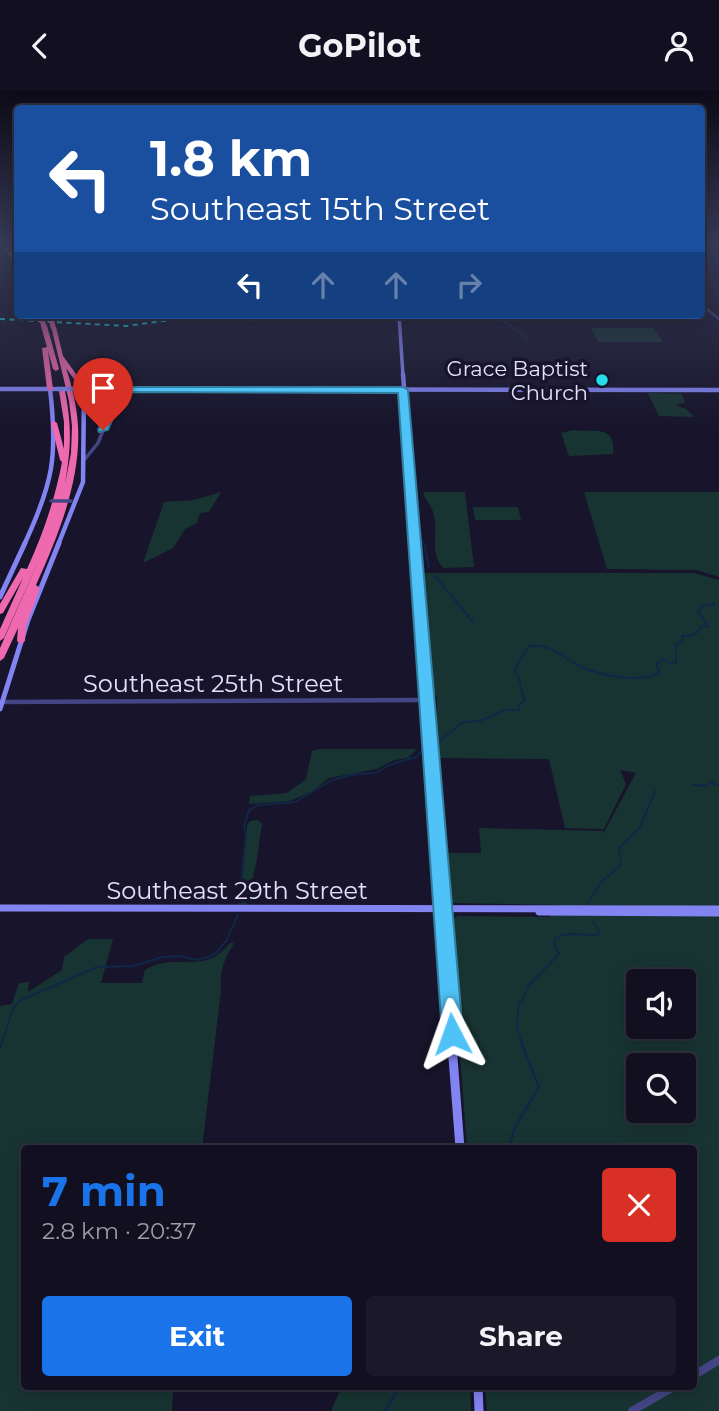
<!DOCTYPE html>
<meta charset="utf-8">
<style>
body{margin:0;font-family:Montserrat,sans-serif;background:#1a1829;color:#f1f3f6;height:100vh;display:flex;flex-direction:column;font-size:26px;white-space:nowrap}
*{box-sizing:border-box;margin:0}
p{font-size:23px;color:#9c9ca5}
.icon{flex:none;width:38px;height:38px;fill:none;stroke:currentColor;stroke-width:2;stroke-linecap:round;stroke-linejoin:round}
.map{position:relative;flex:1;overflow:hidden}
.side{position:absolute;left:21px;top:1054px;width:676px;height:245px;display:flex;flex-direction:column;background:#110f20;border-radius:7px;box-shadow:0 4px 18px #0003,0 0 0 2px #302f3e}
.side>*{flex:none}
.top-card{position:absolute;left:14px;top:14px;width:691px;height:214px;border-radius:7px;box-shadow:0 4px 18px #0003,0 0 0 2px #302f3e;background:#1a4fa0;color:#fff;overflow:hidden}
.controls{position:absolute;left:626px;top:878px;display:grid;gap:14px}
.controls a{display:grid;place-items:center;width:70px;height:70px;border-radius:7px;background:#110f20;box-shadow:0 4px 18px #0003,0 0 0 2px #302f3e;font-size:35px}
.pin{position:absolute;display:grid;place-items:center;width:60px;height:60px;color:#fff;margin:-72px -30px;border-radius:50% 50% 50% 0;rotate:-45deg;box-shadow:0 0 7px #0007}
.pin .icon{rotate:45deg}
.me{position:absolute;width:77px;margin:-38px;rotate:356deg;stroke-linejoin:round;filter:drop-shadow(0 0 5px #0008)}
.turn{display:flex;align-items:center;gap:24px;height:147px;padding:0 21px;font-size:32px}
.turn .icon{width:91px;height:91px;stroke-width:2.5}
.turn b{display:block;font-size:49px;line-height:60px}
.lanes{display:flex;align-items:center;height:66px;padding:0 21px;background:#0003;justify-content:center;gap:35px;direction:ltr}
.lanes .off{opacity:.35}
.round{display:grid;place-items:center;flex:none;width:74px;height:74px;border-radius:7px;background:#1a1829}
.summary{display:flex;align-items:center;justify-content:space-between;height:119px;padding:0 21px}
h1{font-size:42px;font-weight:700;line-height:52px;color:#1a73e8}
.cta{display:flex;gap:14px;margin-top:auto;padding:14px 21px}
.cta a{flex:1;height:80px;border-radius:7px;background:#1a73e8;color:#fff;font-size:28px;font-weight:700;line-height:80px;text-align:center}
.cta a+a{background:#1a1829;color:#f1f3f6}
header{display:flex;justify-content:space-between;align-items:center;height:91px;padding:0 21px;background:#110f20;font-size:32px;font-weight:700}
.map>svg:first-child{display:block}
.green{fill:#183432;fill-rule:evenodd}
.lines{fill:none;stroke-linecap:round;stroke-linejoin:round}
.stream-far1{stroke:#112747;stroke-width:2}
.stream{stroke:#112747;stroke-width:2.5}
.tertiary-far3{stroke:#444585;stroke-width:2.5}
.tertiary-far2{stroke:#444585;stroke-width:3.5}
.tertiary-far1{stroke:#444585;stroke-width:4.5}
.tertiary{stroke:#444585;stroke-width:8}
.secondary-far4{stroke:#8284f2;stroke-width:3.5}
.secondary-far3{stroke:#8284f2;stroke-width:4.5}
.secondary-far2{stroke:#8284f2;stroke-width:5}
.secondary-far1{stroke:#8284f2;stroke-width:7}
.secondary{stroke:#8284f2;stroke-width:9}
.motorway{fill:#ef69b0;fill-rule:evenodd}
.rail{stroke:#21dee8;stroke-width:2;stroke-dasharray:5 4.5;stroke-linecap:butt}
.tertiary-bridge{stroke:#444585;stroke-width:3.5}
.secondary-bridge{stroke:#8284f2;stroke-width:4.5}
.motorway-bridge{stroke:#ef69b0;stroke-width:5}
.route{fill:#4fc3f7;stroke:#337fa1;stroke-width:2}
.poi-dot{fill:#21dee8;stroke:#17142b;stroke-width:2.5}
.labels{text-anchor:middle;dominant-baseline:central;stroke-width:7;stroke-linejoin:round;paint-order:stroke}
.far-poi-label{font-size:21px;fill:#e3e1fc;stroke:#17142b;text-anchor:end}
.street-label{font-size:24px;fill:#e3e1fc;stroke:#17142b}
</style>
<header><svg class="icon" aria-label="back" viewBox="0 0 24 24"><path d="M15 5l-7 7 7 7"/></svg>GoPilot<svg class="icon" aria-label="person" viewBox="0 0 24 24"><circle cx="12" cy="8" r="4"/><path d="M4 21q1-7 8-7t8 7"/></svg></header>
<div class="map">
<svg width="719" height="1320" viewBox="0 0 719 1320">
<rect width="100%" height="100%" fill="#17142b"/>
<g class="green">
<path d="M591,237H653L663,251H598Z"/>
<path d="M648,302L682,303L685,312L677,313V315L686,318L694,326L659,325Z"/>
<path d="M573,339C593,342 616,332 613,363L569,365L561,342Z"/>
<path d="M221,401L209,421L200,422L197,432L185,438L173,457L143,472L164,411L194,409Z"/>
<path d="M423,401H465L474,476L443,477C428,460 440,441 433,421C431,413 425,410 423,401Z"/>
<path d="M584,401H719V486L696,479L607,478Z"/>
<path d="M473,416H518L521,429H475Z"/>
<path d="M426,482H694L719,489V1320H487L485,1295H693V1057H467L450,830L458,825L549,826L558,814L452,812L448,762H481L479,737L603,740V743L636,682L620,679L626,693L604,738L565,737L549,668L439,667L437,648V605L431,601L421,485ZM639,891H684V936H639ZM639,975H684V1020H639Z"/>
<path d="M320,658H417L408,667L394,669L377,678L329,687L310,702L289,710L249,713L250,705L287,702L306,688L312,660Z"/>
<path d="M258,729L262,733L256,773L246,814L241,813L247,734L250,730Z"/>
<path d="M88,848H113L101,892H142L145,879C176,860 203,886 230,852H234C224,869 219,880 221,900L202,1057H24V1295H173L172,1320H0V915L12,913L19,892L29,891L28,901L62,879L64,866Z"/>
<path d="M342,1295H470L471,1320H331Z"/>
</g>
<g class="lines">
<g class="stream-far1">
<path d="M501,224L503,229L527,247"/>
<path d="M420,450L424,452L429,477"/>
<path d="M434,484L473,531"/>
<path d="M440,650L463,631L480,630L504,619H519L518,614L525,609C519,598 523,592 515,579L528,556C550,549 570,574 589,579C611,586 639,591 660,582L656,574L663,568L671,573L676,571V553L683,550L682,545L694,544L703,535L708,536L698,520L702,515L714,513"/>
<path d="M693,694L706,695L711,691L719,695"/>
<path d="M589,810L601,791L621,774L619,757L640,736L655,700"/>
<path d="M239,813L246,744L244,735L249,719L259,714L295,711L332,689L355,683L376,682L389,674L416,666L424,658"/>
<path d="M1,955L13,917L21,909L97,876L133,875L163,866L181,865L197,869L208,866L216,862L226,850L238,824"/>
<path d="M523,955L517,938L519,911L523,909L528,895L559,863L554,852L556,846L567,843L598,844L599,839L592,830"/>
</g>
<g class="stream">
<path d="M0,958L1,954"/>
<path d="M509,1057L515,1036L539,996L522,954"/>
<path d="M385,1320L400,1295"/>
</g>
<path class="tertiary-far3" d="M702,214L719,228"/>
<path class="tertiary-far2" d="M85,368L98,352L120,298"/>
<path class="tertiary-far1" d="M0,611L427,609"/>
<g class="tertiary">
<path d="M693,1285L719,1269"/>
<path d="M632,1320L675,1295"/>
</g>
<path class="secondary-far4" d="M399,224L403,285"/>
<g class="secondary-far3">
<path d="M403,283L416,454"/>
<path d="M0,298H54"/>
<path d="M74,298L719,299"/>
<path d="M24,454C53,392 58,365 50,298"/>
<path d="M58,454L83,391L84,298"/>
</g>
<g class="secondary-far2">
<path d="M416,452L432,673"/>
<path d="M0,506L25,452"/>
<path d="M0,618L28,529L59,452"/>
</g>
<g class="secondary-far1">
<path d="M432,671L453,955"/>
<path d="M0,817L719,818"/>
<path d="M539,821L719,822"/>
</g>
<g class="secondary">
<path d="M452,954L460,1057"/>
<path d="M478,1295L479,1320"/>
</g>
<g class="motorway">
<path d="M0,153H4L18,171V176Z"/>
<path d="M44,233L47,235L59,278L56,280L53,278L48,260L53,298L50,300L47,298L42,257L47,256L41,235Z"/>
<path d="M51,235L56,236L63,265L87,298L82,299L66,277C72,295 77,315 78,335C81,390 58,445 36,494L40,497L26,535L25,550L21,553L17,550L18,537L4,567L0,570V557L42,462L4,547L0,550V538L23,487L3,522L0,523V513L21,477L27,478C43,443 55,408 62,371L60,369L51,332L54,330L57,332L64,358V331L59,300L62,298L65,300C72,336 71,357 65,393L71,362L72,335L69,310Z"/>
</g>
<path class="rail" d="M0,228L126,235L209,224"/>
<path class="tertiary-bridge" d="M51,410H71"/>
<path class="secondary-bridge" d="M56,298H74"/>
<g class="motorway-bridge">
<path d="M51,226L53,236"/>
<path d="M42,230L44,235"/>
</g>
</g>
<linearGradient id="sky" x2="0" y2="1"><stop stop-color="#0d0b18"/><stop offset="0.45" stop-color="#363a55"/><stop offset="1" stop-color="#363a55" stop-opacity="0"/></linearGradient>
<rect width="719" height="338" fill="url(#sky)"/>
<path class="route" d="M116,296H403L408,299L463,943L460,951L452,954L445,951L442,943L398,302L124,301L108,339L99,341L98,339Z"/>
<circle class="poi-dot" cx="602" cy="289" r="7"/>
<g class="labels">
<g class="far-poi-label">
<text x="588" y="277">Grace Baptist<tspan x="588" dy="24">Church</tspan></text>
</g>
<g class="street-label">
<text x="213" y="592">Southeast 25th Street</text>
<text x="237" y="799">Southeast 29th Street</text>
</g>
</g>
</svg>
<div class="controls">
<a><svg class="icon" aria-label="sound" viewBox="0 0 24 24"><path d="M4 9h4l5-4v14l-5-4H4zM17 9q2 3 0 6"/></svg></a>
<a><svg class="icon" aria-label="search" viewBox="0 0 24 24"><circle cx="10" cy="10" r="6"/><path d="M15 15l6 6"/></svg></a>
</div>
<div class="pin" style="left:103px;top:339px;background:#d93025"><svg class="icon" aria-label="arrive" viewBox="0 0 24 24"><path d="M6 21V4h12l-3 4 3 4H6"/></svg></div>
<svg class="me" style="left:452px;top:943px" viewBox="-20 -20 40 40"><path d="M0-17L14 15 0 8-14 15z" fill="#4fc3f7" stroke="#fff" stroke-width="4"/></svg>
<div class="top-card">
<div class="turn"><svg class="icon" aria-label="left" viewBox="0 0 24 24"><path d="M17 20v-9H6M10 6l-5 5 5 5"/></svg><div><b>1.8 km</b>Southeast 15th Street</div></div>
<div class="lanes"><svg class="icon" aria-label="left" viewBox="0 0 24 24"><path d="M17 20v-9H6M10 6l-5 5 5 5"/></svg><svg class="icon off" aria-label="ahead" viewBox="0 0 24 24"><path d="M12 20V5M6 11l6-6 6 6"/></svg><svg class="icon off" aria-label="ahead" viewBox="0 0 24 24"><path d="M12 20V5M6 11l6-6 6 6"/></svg><svg class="icon off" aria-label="right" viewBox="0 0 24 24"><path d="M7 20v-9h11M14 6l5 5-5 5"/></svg></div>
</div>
<section class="side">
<div class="summary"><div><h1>7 min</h1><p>2.8 km · 20:37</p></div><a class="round" style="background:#d93025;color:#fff"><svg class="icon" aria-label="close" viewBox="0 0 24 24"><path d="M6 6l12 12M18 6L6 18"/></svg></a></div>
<div class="cta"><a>Exit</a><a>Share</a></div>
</section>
</div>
